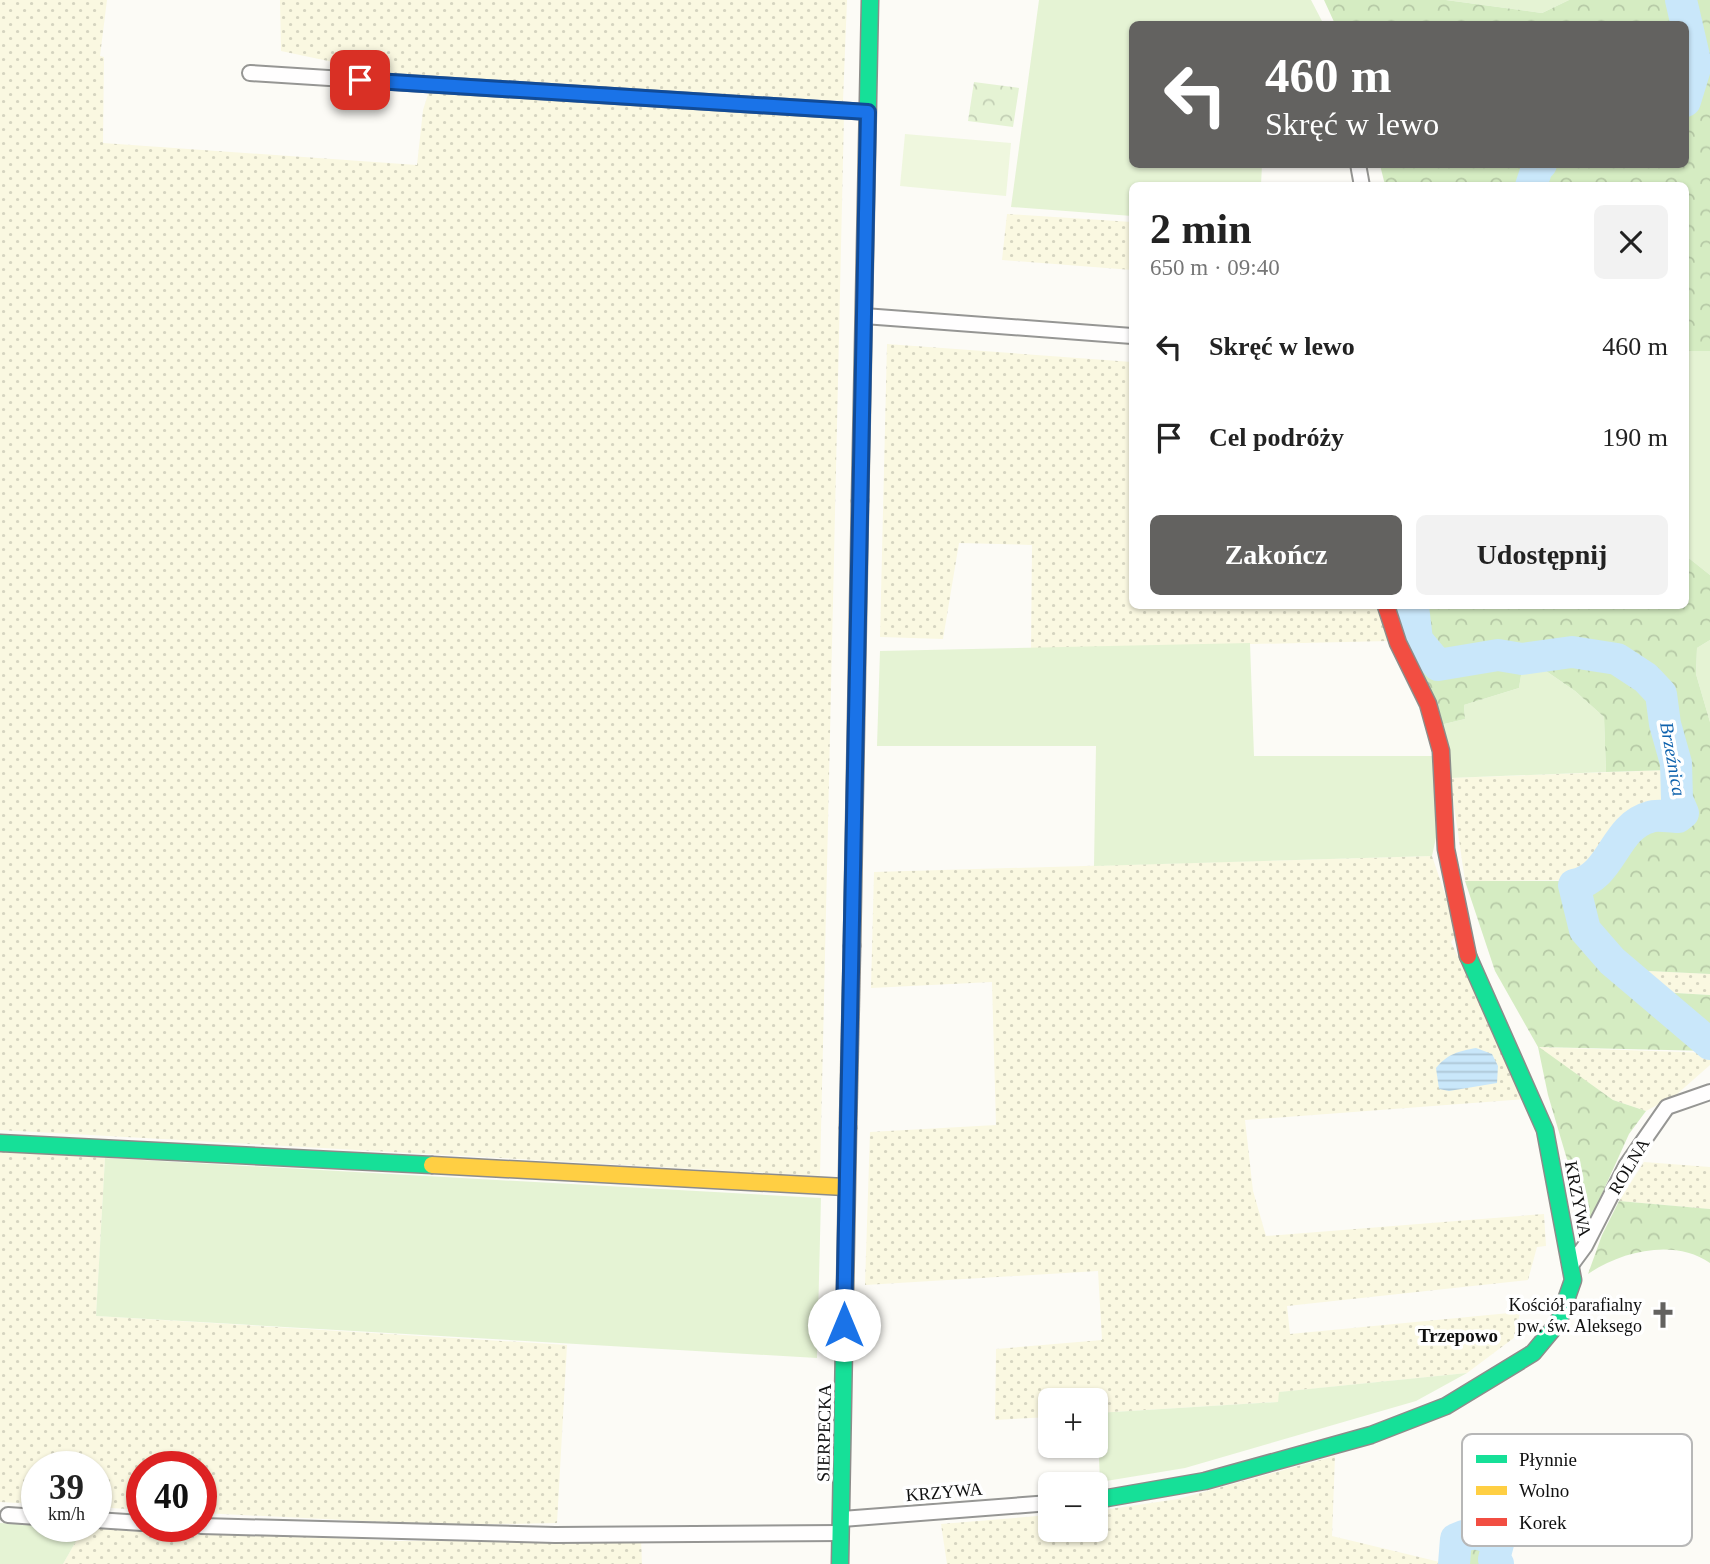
<!DOCTYPE html>
<html lang="pl">
<meta charset="utf-8">
<style>
body{margin:0;font-family:Georgia,serif;background:#f2f2f2;color:#222;height:100vh;display:flex;flex-direction:column;font-size:26px;white-space:nowrap}
*{box-sizing:border-box;margin:0}
p{font-size:23px;color:#767676}
.icon{flex:none;width:38px;height:38px;fill:none;stroke:currentColor;stroke-width:2;stroke-linecap:round;stroke-linejoin:round}
.map{position:relative;flex:1;overflow:hidden}
.drawer{position:absolute;left:1129px;top:182px;width:560px;height:427px;display:flex;flex-direction:column;background:#fff;border-radius:10px;box-shadow:0 2px 5px #0004}
.drawer>*{flex:none}
.guide{position:absolute;left:1129px;top:21px;width:560px;height:147px;border-radius:10px;box-shadow:0 2px 5px #0004;background:#636260;color:#fff;overflow:hidden}
.fabs{position:absolute;left:1038px;top:1388px;display:grid;gap:14px}
.fabs a{display:grid;place-items:center;width:70px;height:70px;border-radius:10px;background:#fff;box-shadow:0 2px 5px #0004;font-size:35px}
.speed{position:absolute;left:21px;top:1451px;display:flex;gap:14px;font-size:35px;font-weight:700;text-align:center}
.speed>*{display:grid;place-content:center;width:91px;height:91px;border-radius:50%;background:#fff;box-shadow:0 2px 5px #0004;line-height:1}
.speed small{font-size:18px;font-weight:400}
.speed .limit{border:10px solid #d22;background:#fff;color:#111}
.pin{position:absolute;display:grid;place-items:center;width:60px;height:60px;color:#fff;margin:-30px;border-radius:14px;box-shadow:0 4px 10px #0006}
.me{position:absolute;width:77px;margin:-38px;rotate:0deg;stroke-linejoin:round;filter:drop-shadow(0 0 5px #0008)}
.turn{display:flex;align-items:center;gap:24px;height:147px;padding:0 21px;font-size:32px}
.turn .icon{width:91px;height:91px;stroke-width:2.5}
.turn b{display:block;font-size:49px;line-height:60px}
.round{display:grid;place-items:center;flex:none;width:74px;height:74px;border-radius:10px;background:#f2f2f2}
.overview{display:flex;align-items:center;justify-content:space-between;height:119px;padding:0 21px}
h1{font-size:42px;font-weight:600;line-height:52px}
.cta{display:flex;gap:14px;margin-top:auto;padding:14px 21px}
.cta a{flex:1;height:80px;border-radius:10px;background:#636260;color:#fff;font-size:28px;font-weight:600;line-height:80px;text-align:center}
.cta a+a{background:#f2f2f2;color:#222}
ul{padding:0;list-style:none}
li{display:flex;align-items:center;gap:21px;height:91px;padding:0 21px}
li div{flex:1}
li b{display:block;font-size:26px}
li em{font-style:normal}
.map>svg:first-child{display:block}
.farmland{fill:url(#farmland-dots)}
.grass{fill:#e5f3d4}
.forest{fill:url(#forest-crowns)}
.park{fill:url(#park-crowns)}
.pitch{fill:#eff7de}
.water{fill:url(#water-rules)}
.lines{fill:none;stroke-linecap:round;stroke-linejoin:round}
.river{stroke:#c9e7fa;stroke-width:32}
.street-casing{stroke:#969694;stroke-width:18}
.fast-casing{stroke:#8d8c8a;stroke-width:19}
.slow-casing{stroke:#8d8c8a;stroke-width:19}
.jam-casing{stroke:#8d8c8a;stroke-width:19}
.street{stroke:#fffefe;stroke-width:14}
.fast{stroke:#16e098;stroke-width:16}
.slow{stroke:#ffcf43;stroke-width:16}
.jam{stroke:#f24e42;stroke-width:16}
.route-casing{stroke:#114b97;stroke-width:18}
.route{stroke:#1a73e8;stroke-width:12}
.labels{text-anchor:middle;dominant-baseline:central;stroke-width:7;stroke-linejoin:round;paint-order:stroke}
.street-label{font-size:18px;fill:#101010;stroke:#fff}
.poi-label{font-size:18px;fill:#101010;stroke:#fff;text-anchor:end}
.water-label{font-size:19px;font-style:italic;fill:#0e62ad;stroke:#fff}
.neighbourhood-label{font-size:19px;font-weight:bold;fill:#101010;stroke:#fff}
.key{fill:#fff;stroke:#b7b7b7;stroke-width:2}
.key-label{font-size:19px;fill:#101010}
</style>
<div class="map">
<svg width="1710" height="1564" viewBox="0 0 1710 1564">
<defs>
<pattern id="farmland-dots" width="8" height="8" patternUnits="userSpaceOnUse" patternTransform="scale(1.75)"><rect width="8" height="8" fill="#faf8e1"/><path d="M2 2h.1M6 6h.1" fill="none" stroke="#d5d4c0" stroke-width="1.8" stroke-linecap="round"/></pattern>
<pattern id="forest-crowns" width="20" height="18" patternUnits="userSpaceOnUse" patternTransform="scale(1.75)"><rect width="20" height="18" fill="#d5ecc2"/><path d="M2 6a3 3 0 1 1 6 0M12 15a3 3 0 1 1 6 0" fill="none" stroke="#b6c9a6"/></pattern>
<pattern id="park-crowns" width="20" height="18" patternUnits="userSpaceOnUse" patternTransform="scale(1.75)"><rect width="20" height="18" fill="#e5f3d4"/><path d="M2 6a3 3 0 1 1 6 0M12 15a3 3 0 1 1 6 0" fill="none" stroke="#c3cfb5"/></pattern>
<pattern id="water-rules" width="6" height="5" patternUnits="userSpaceOnUse" patternTransform="scale(1.75)"><rect width="6" height="5" fill="#c9e7fa"/><path d="M0 2.5h6" fill="none" stroke="#acc5d5"/></pattern>
</defs>
<rect width="100%" height="100%" fill="#fcfbf6"/>
<g class="farmland">
<path d="M0,0H107L100,56L104,57L103,143L417,165L423,110L429,91L844,115L820,1176L0,1130Z"/>
<path d="M280,0H847L843,101L368,74L333,62L281,51Z"/>
<path d="M1007,214L1132,222V270L1002,260Z"/>
<path d="M887,344L1132,362V606H1380L1389,641L1031,649L1032,545L959,543L943,639L880,637Z"/>
<path d="M1671,770L1676,777L1672,801L1680,814L1652,813L1630,823L1586,880L1465,881L1450,778Z"/>
<path d="M1432,856L1458,933L1451,942L1526,1099L1245,1120L1253,1191L1266,1236L1544,1214L1546,1246L1537,1247L1528,1280L1287,1306L1290,1334L1520,1312L1515,1337L1467,1373L1280,1392L1278,1402L1096,1413V1400H1050V1417L995,1420L996,1349L1102,1340L1098,1271L865,1285L870,1132L996,1125L992,982L871,988L874,872Z"/>
<path d="M1628,970L1710,974V995L1659,992Z"/>
<path d="M1538,1047L1710,1053V1065L1676,1095L1646,1111L1613,1100Z"/>
<path d="M0,1151L105,1158L96,1316L567,1345L557,1523L445,1525L201,1513V1466H142V1510L96,1507V1466H37V1504L0,1502Z"/>
<path d="M1644,1162L1710,1167V1209L1619,1201Z"/>
<path d="M1335,1456L1332,1536L1448,1564H947L941,1524L1050,1515V1530H1096V1511L1178,1499Z"/>
<path d="M84,1527L399,1541L641,1538L642,1564H63Z"/>
</g>
<g class="grass">
<path d="M1039,0H1311L1323,23L1132,24V164L1262,165L1261,185L1132,186V216L1011,207Z"/>
<path d="M1446,0H1569L1542,13Z"/>
<path d="M1685,351H1710V575L1685,555Z"/>
<path d="M1710,640V722L1696,674L1697,648Z"/>
<path d="M1250,643L1254,756H1436L1441,815L1432,856L1094,866L1096,746H877L880,651Z"/>
<path d="M1533,662L1575,691L1604,717L1606,772L1450,778L1440,725L1465,719L1464,705L1519,688L1523,663Z"/>
<path d="M105,1158L821,1198L817,1358L96,1316Z"/>
<path d="M1467,1373L1416,1401L1185,1468L1100,1482L1097,1413L1278,1402L1279,1392Z"/>
<path d="M0,1523L84,1527L63,1564H0Z"/>
</g>
<g class="forest">
<path d="M1324,0H1446L1542,13L1569,0H1675L1682,24H1335Z"/>
<path d="M1685,0H1710V351H1685V186L1534,183L1539,171L1547,165L1685,164V104L1690,103L1699,66Z"/>
<path d="M1380,165V164L1532,165L1529,186L1385,185Z"/>
<path d="M1685,555L1710,575V640L1697,648L1696,674L1710,722V974L1628,970L1587,927L1579,887C1616,881 1611,848 1634,830C1650,817 1673,827 1686,815L1681,799L1684,767L1670,728L1665,690L1647,670L1639,669L1618,655L1573,647L1521,655L1497,650L1440,659C1423,641 1417,631 1417,606H1685Z"/>
<path d="M1392,606H1407L1416,646L1437,672L1479,661L1523,663L1519,688L1464,705L1465,719L1440,725Z"/>
<path d="M1573,656C1600,661 1647,671 1659,700C1662,710 1660,722 1663,733C1667,746 1672,756 1671,770L1606,772L1604,717L1575,691L1533,662Z"/>
<path d="M1465,881H1570V894L1582,933L1614,969L1710,1051L1539,1047L1613,1100L1646,1111L1629,1134L1587,1227L1548,1095L1538,1047L1495,971Z"/>
<path d="M1659,992L1710,995V1033L1702,1025H1695Z"/>
<path d="M1619,1201L1710,1209V1263C1675,1238 1621,1251 1588,1274L1602,1235Z"/>
<path d="M1484,1536L1493,1545L1490,1554L1493,1564H1457L1458,1545L1465,1538Z"/>
</g>
<path class="park" d="M974,82L1019,88L1013,127L968,121Z"/>
<path class="pitch" d="M905,134L1011,143L1006,196L900,186Z"/>
<path class="water" d="M1476,1048L1492,1054L1498,1066L1497,1083L1449,1091L1439,1089L1436,1068C1447,1054 1459,1051 1476,1048Z"/>
<g class="lines">
<g class="river">
<path d="M1681,0L1696,65L1685,101"/>
<path d="M1531,186L1537,168L1541,164"/>
<path d="M1413,606L1417,640L1438,665L1498,655L1522,659L1572,652L1617,659L1646,678L1661,694L1665,724L1676,763L1677,799L1683,813L1678,817C1669,817 1658,814 1650,817C1613,827 1613,877 1574,885L1585,930L1612,961L1710,1044"/>
<path d="M1454,1564L1456,1539C1474,1531 1482,1532 1498,1544L1494,1559L1498,1564"/>
</g>
<defs>
<g id="street">
<path d="M250,73L868,112"/>
<path d="M1358,164L1362,186"/>
<path d="M864,316L1132,336"/>
<path d="M1571,1265L1585,1246L1626,1166L1667,1107L1710,1092"/>
<path d="M8,1515L37,1517"/>
<path d="M842,1519L1050,1503"/>
<path d="M96,1520L142,1523"/>
<path d="M201,1526L555,1535L841,1533"/>
</g>
<g id="fast">
<path d="M860,501L870,0"/>
<path d="M0,1143L432,1165"/>
<path d="M1096,1500L1205,1481L1371,1435L1446,1406L1533,1353L1558,1323L1573,1280L1545,1130L1468,956"/>
<path d="M840,1564L848,1128"/>
</g>
<g id="slow">
<path d="M852,946L860,501"/>
<path d="M432,1165L845,1187"/>
</g>
<g id="jam">
<path d="M1386,606L1398,643L1428,704L1441,751L1446,849L1468,956"/>
<path d="M848,1128L852,946"/>
</g>
</defs>
<use href="#street" class="street-casing"/>
<use href="#fast" class="fast-casing"/>
<use href="#slow" class="slow-casing"/>
<use href="#jam" class="jam-casing"/>
<use href="#street" class="street"/>
<use href="#fast" class="fast"/>
<use href="#slow" class="slow"/>
<use href="#jam" class="jam"/>
</g>
<g class="lines">
<defs>
<path id="route" d="M360,80L868,112L844,1325"/>
</defs>
<use href="#route" class="route-casing"/>
<use href="#route" class="route"/>
</g>
<defs>
<symbol id="church-bare" viewBox="-9 -9 18 18"><path d="M-1.2-6h2.4v3.5h3.3v2.4h-3.3V6h-2.4V-.1h-3.3v-2.4h3.3Z" fill="#636260" stroke="#fff" stroke-width="2.5" paint-order="stroke"/></symbol>
</defs>
<g fill-rule="evenodd">
<use href="#church-bare" x="1644" y="1296" width="38" height="38"/>
</g>
<g class="labels">
<g class="street-label">
<text transform="translate(1629 1166) rotate(-59)">ROLNA</text>
<text transform="translate(1578 1199) rotate(79)">KRZYWA</text>
<text transform="translate(824 1433) rotate(-89)">SIERPECKA</text>
<text transform="translate(944 1492) rotate(-5)">KRZYWA</text>
</g>
<g class="poi-label">
<text x="1642" y="1305">Kościół parafialny<tspan x="1642" dy="21">pw. św. Aleksego</tspan></text>
</g>
<g class="water-label">
<text transform="translate(1673 759) rotate(80)">Brzeźnica</text>
</g>
<g class="neighbourhood-label">
<text x="1458" y="1335">Trzepowo</text>
</g>
</g>
<rect x="1462" y="1434" width="230" height="112" rx="10" class="key"/>
<rect x="1476" y="1455" width="31" height="8" fill="#16e098"/>
<rect x="1476" y="1486" width="31" height="9" fill="#ffcf43"/>
<rect x="1476" y="1518" width="31" height="8" fill="#f24e42"/>
<g class="key-label">
<text x="1519" y="1466">Płynnie</text>
<text x="1519" y="1497">Wolno</text>
<text x="1519" y="1529">Korek</text>
</g>
</svg>
<div class="fabs">
<a>+</a>
<a>−</a>
</div>
<div class="speed"><div>39<small>km/h</small></div><div class="limit">40</div></div>
<div class="pin" style="left:360px;top:80px;background:#d93025"><svg class="icon" aria-label="arrive" viewBox="0 0 24 24"><path d="M6 21V4h12l-3 4 3 4H6"/></svg></div>
<svg class="me" style="left:844px;top:1325px" viewBox="-20 -20 40 40"><circle r="19" fill="#fff"/><path d="M0-13L10 11 0 6-10 11z" fill="#1a73e8"/></svg>
<div class="guide">
<div class="turn"><svg class="icon" aria-label="left" viewBox="0 0 24 24"><path d="M17 20v-9H6M10 6l-5 5 5 5"/></svg><div><b>460 m</b>Skręć w lewo</div></div>
</div>
<section class="drawer">
<div class="overview"><div><h1>2 min</h1><p>650 m · 09:40</p></div><a class="round"><svg class="icon" aria-label="close" viewBox="0 0 24 24"><path d="M6 6l12 12M18 6L6 18"/></svg></a></div>
<ul>
<li><svg class="icon" aria-label="left" viewBox="0 0 24 24"><path d="M17 20v-9H6M10 6l-5 5 5 5"/></svg><div><b>Skręć w lewo</b></div><em>460 m</em></li>
<li><svg class="icon" aria-label="arrive" viewBox="0 0 24 24"><path d="M6 21V4h12l-3 4 3 4H6"/></svg><div><b>Cel podróży</b></div><em>190 m</em></li>
</ul>
<div class="cta"><a>Zakończ</a><a>Udostępnij</a></div>
</section>
</div>
